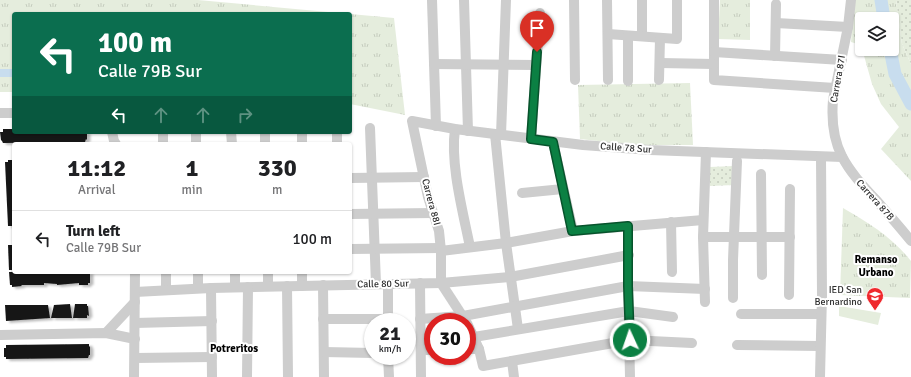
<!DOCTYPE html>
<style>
body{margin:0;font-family:Signika,sans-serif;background:#f6f6f6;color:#202124;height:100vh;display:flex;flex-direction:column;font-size:15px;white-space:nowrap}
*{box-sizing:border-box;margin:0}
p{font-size:13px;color:#757577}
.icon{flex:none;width:22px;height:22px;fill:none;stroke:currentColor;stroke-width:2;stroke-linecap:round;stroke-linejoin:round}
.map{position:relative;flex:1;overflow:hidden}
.sheet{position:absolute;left:12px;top:142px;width:340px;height:132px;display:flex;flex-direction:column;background:#fff;border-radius:4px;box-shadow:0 1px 3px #0004}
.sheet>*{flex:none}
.hud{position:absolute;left:12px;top:12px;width:340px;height:122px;border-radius:4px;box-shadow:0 1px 3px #0004;background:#0b6e4f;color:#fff;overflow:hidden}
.controls{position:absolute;left:855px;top:12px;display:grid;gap:8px}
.controls a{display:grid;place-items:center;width:44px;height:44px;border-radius:4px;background:#fff;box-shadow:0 1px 3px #0004;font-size:20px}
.speed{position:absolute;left:364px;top:313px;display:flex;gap:8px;font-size:20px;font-weight:700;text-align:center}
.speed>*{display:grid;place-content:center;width:52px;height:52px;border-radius:50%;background:#fff;box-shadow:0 1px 3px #0004;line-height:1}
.speed small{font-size:10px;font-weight:400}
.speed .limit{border:6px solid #d22;background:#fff;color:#111}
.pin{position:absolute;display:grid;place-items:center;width:34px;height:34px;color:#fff;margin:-41px -17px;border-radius:50% 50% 50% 0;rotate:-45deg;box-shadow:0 0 4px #0007}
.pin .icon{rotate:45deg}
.me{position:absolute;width:44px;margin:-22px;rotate:357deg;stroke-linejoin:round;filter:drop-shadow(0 0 3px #0008)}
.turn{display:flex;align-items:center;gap:14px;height:84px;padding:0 20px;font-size:18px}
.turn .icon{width:52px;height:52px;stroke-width:2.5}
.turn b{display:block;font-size:28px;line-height:34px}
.lanes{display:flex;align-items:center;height:38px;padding:0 20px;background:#0003;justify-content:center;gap:20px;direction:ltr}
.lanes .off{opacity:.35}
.eta{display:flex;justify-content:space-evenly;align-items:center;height:68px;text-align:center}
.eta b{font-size:24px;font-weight:700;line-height:28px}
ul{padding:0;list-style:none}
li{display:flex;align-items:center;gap:12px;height:56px;padding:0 20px;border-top:1px solid #e0e0e0}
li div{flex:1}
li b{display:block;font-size:15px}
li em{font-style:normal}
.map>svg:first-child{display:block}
.grass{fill:url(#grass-tufts);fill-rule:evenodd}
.park{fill:url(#park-dots)}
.pitch{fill:#e5eddd}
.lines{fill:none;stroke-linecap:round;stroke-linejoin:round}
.canal{stroke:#c8ddee;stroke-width:8}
.river{stroke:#c8ddee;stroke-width:13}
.building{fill:#171717;filter:url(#shadow)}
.minor{stroke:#cdcdcd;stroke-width:10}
.route-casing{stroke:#07532c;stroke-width:10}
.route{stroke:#0b8043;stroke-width:7}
.labels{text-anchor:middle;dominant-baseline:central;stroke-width:4;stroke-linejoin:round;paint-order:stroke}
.street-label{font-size:10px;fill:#303030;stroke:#fff}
.poi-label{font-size:10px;fill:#303030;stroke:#fff;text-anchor:end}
.neighbourhood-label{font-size:11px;font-weight:bold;fill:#000;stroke:#fff}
</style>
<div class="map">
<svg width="911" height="377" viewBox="0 0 911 377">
<defs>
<pattern id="grass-tufts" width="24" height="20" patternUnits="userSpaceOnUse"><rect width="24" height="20" fill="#e5eddd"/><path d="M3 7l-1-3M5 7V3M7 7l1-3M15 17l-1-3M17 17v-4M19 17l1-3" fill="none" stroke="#c5ccbe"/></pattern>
<pattern id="park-dots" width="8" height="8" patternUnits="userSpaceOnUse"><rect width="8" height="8" fill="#e5eddd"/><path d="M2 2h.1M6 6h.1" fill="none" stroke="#c5ccbe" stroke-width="1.8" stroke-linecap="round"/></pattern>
<filter id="shadow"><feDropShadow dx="3.5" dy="2" stdDeviation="1" flood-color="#0004"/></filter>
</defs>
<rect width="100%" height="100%" fill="#fff"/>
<g class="grass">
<path d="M0,0H198L394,18L405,115L350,104V14H14V92H0Z"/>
<path d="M720,0H750V40L718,39Z"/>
<path d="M855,0H896L902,44L911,64V181L881,149L899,127L881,104L872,84L861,45L851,42L852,24ZM862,19H892V49H862Z"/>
<path d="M690,83L693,145H634L580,139L578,85Z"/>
<path d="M843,208C869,223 893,238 911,261L910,298L840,295Z"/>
</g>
<g class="park">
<path d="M896,0H911V64L902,44Z"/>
<path d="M733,166L734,185L710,186V167Z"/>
</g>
<path class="pitch" d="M839,306L881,313L878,325L839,316Z"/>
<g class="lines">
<path class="canal" d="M0,73H14"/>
<g class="river">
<path d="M881,0L884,19"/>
<path d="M890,49L895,74L911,104"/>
</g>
</g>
<g class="building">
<path d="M3,129H14V132H87V140L86,139L85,142L3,143L2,141L1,140L0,132H3Z"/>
<path d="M8,160H14V226H8L5,162H8Z"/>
<path d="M8,245H14V270H9Z"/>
<path d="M9,272H90V283H88V285H79V283L57,285V284L44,283V285H21L22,286L12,287V285H10Z"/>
<path d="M70,304L72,318H51L54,305Z"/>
<path d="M75,304H87V306H88L89,316L87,315V318H73Z"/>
<path d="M5,305H48L50,318L6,321Z"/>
<path d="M89,344V346L90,347V355H89L88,358L6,359V357H4V348H6V345Z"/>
</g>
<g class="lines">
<g class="minor">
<path d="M432,0L436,126"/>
<path d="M464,0L468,131"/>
<path d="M574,0L575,80"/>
<path d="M607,0L608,80"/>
<path d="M642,0V36"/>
<path d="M714,0V80L835,88"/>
<path d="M851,0L848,27L833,100C829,148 846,168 877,201C888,214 900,227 911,241"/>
<path d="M776,23L848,27"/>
<path d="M608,34L677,39V0"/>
<path d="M714,52L842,60"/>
<path d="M775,56L776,4"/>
<path d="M660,63L714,64"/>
<path d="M434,64L536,65"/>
<path d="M659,80L660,38"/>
<path d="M628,81V36"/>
<path d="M0,113H14"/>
<path d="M370,128L376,284"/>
<path d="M455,129C450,164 463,212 470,247"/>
<path d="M112,132L114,141L116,144"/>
<path d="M163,132V144"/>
<path d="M196,132V144"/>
<path d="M231,132L232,144"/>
<path d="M265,132V144"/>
<path d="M495,134L506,243L518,329"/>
<path d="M501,135L506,0"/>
<path d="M531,139L540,13"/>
<path d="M553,142L573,231"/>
<path d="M302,144V132"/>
<path d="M337,144V132"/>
<path d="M761,174L762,275"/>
<path d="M350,178L424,177"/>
<path d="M522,193L563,189"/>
<path d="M350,214L433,213"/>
<path d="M671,222L672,272"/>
<path d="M628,226V286L630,377"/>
<path d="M703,237H790"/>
<path d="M350,249L441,248"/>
<path d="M441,251L506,243L573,231L703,220"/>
<path d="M166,272V290"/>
<path d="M198,272V288"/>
<path d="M235,272V287"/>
<path d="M268,272V286"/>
<path d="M302,272V286"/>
<path d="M420,283L421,377"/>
<path d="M441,283V251L439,231L428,197L412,121L455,129L583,145L650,150L842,157"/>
<path d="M441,283L465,320"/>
<path d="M388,284V322"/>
<path d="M323,285L324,377"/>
<path d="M287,286L288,377"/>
<path d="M211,288L212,377"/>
<path d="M135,292L211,288L441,283L510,277L629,255"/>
<path d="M789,295L790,189"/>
<path d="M733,298V260L737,161"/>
<path d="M705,302L703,237L706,152"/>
<path d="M741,314H821"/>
<path d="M323,319H388"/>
<path d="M420,319L463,316L628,286L705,289"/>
<path d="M135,323L212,321"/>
<path d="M467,323L479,349L483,366L630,340L692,343"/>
<path d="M106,333L135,302"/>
<path d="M0,335L106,333L135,339"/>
<path d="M474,337L629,311L673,317"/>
<path d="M737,345L820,346"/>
<path d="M467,349H479"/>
<path d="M421,350H433"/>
<path d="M324,352L373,353"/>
<path d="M388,356L389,377"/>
<path d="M135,358L212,357"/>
<path d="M512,361L514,377"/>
<path d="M134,377L135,272"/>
<path d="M247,377L248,287"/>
<path d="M820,377L822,295L821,157"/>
</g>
</g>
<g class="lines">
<defs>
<path id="route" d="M537,52L531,139L553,142L572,231L628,226V286L630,340"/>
</defs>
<use href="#route" class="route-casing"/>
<use href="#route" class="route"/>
</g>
<defs>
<symbol id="school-pin" viewBox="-11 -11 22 30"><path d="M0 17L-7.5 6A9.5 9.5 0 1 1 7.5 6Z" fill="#ef292d" stroke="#fff"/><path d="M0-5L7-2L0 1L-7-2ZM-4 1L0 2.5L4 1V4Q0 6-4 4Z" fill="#fff"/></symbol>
</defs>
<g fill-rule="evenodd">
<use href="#school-pin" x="865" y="286" width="20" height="27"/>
</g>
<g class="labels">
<g class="street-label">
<text transform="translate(838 79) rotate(-80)">Carrera 87I</text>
<text transform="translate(626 148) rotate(4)">Calle 78 Sur</text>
<text transform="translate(875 200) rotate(48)">Carrera 87B</text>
<text transform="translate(431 202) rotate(75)">Carrera 88I</text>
<text transform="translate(383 284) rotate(-1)">Calle 80 Sur</text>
</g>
<g class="poi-label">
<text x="862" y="290">IED San<tspan x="862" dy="12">Bernardino</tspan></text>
</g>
<g class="neighbourhood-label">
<text x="876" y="259">Remanso<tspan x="876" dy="13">Urbano</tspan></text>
<text x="234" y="348">Potreritos</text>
</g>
</g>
</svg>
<div class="controls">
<a><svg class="icon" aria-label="layers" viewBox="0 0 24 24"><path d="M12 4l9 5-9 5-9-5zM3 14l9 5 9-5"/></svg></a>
</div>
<div class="speed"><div>21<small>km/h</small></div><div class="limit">30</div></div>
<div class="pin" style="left:537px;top:52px;background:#d93025"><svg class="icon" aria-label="arrive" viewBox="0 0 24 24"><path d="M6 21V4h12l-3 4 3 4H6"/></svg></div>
<svg class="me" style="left:630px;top:340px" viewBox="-20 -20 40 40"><circle r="17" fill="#0b8043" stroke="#fff" stroke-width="3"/><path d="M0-11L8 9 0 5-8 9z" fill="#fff"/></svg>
<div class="hud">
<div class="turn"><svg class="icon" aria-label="left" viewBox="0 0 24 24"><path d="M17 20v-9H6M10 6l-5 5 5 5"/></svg><div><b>100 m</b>Calle 79B Sur</div></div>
<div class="lanes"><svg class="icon" aria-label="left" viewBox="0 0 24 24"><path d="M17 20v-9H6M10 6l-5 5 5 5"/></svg><svg class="icon off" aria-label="ahead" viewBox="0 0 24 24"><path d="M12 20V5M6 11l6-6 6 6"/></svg><svg class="icon off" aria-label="ahead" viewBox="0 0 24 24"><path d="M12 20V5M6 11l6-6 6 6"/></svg><svg class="icon off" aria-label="right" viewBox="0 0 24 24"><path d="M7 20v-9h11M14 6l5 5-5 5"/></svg></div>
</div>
<section class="sheet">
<div class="eta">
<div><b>11:12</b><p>Arrival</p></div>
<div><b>1</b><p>min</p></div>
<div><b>330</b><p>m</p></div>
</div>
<ul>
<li><svg class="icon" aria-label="left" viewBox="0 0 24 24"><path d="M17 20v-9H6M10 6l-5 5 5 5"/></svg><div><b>Turn left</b><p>Calle 79B Sur</p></div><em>100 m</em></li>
</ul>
</section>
</div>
